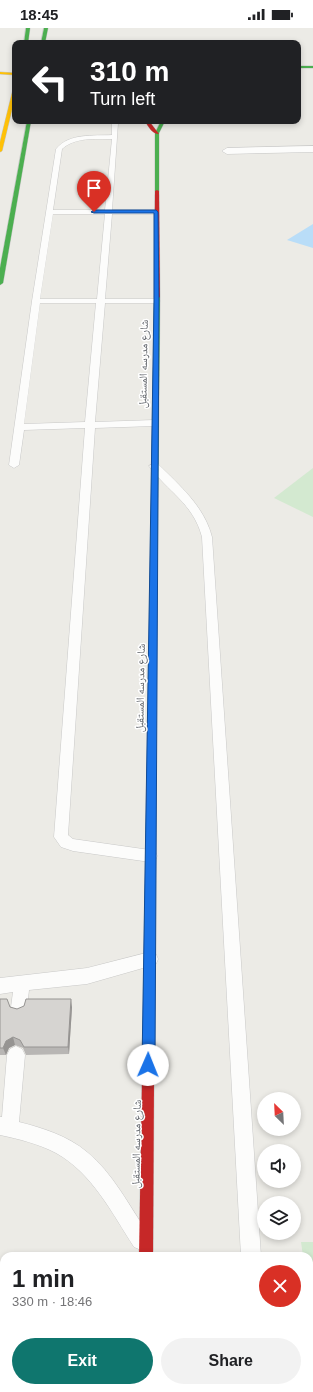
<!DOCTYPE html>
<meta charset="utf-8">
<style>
body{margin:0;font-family:Helvetica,"Noto Naskh Arabic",sans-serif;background:#f2f2f2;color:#202124;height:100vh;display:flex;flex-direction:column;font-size:15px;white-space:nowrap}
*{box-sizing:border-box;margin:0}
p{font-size:13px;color:#757577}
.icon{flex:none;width:22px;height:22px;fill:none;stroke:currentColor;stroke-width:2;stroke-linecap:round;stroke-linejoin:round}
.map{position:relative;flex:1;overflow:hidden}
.side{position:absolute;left:0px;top:1224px;width:313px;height:140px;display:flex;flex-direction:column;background:#fff;border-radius:12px 12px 0 0;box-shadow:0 2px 6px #0003}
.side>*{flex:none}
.banner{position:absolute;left:12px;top:12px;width:289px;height:84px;border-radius:8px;box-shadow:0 2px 6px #0003;background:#202124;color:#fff;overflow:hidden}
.needle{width:26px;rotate:336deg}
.tools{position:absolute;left:257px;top:1064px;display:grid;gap:8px}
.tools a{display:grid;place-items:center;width:44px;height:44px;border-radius:50%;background:#fff;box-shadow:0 2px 6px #0003;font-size:20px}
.pin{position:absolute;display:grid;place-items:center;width:34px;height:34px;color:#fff;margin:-41px -17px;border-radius:50% 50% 50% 0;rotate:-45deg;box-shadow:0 0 4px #0007}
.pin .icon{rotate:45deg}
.me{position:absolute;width:44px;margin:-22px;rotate:1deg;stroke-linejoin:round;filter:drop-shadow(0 0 3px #0008)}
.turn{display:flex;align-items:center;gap:14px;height:84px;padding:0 12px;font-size:18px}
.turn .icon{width:52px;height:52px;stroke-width:2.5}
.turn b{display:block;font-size:28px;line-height:34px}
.round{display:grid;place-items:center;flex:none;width:42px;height:42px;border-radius:21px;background:#f2f2f2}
.head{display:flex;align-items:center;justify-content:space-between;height:68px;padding:0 12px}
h1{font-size:24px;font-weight:600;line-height:30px}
.primary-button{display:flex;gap:8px;margin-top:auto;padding:8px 12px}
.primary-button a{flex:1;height:46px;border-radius:24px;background:#0f766e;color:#fff;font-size:16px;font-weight:600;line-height:46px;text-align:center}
.primary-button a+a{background:#f2f2f2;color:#202124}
.status{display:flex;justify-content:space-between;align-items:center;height:28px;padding:0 20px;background:#fff;direction:ltr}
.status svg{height:11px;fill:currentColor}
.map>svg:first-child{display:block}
.green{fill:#d3e9d0}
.water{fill:#b9ddf8}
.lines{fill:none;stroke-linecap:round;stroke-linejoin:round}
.lane-casing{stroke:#c9c9c8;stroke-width:1}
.street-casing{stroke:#c9c9c8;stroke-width:1}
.fast-casing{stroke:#c7c8c7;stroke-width:1}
.slow-casing{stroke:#c7c8c7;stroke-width:1}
.jam-casing{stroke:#c7c8c7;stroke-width:1}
.lane{fill:#fcfcfb;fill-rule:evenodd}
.street{fill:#fcfcfb;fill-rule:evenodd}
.fast{fill:#4caf50;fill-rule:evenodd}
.slow{fill:#ffc107;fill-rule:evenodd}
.jam{fill:#c62828;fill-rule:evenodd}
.wall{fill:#b8b6b4}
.shaded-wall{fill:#969492}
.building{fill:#d6d4d1;stroke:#969492}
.route{fill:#1a73e8;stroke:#114b97}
.labels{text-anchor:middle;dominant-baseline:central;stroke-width:3;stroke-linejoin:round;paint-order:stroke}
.street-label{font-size:11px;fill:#5b5f65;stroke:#fff}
</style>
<div class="status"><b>18:45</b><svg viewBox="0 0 49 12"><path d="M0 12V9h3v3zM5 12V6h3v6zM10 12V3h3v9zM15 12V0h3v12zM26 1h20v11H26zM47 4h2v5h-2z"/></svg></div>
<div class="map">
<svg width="313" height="1364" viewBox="0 0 313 1364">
<rect width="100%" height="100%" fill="#ecebe6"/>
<g class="green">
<path d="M313,440V489L274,470Z"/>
<path d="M301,1214H313V1321L309,1285V1228H303Z"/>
</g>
<path class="water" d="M313,196V220L287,212Z"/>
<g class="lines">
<defs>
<g id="lane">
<path d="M115,93L118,95L112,182H156L160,184L156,186H112L105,271H157L161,273L157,275H105L95,394L154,392L159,395L154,398L95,400L68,807L73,811L150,822L155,823L157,828L155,833L150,834L73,823L61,819L54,809L85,400L24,402L19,437L14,440L9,437L32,273L56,121C69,105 93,108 112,107V95ZM112,111L105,182H53L62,121C75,109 95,111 112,111ZM53,186H105L97,271H40ZM40,275H96L85,394L24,396Z"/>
<path d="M154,435L158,436C180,458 204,478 212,509L261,1228H241L202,509C193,475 168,464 149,438Z"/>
<path d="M150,924L156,926L158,931L156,936L150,938L87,956L29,962L27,979L25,985L19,987L13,985L11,979L13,964L0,966V950L87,940Z"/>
<path d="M16,1018L22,1021L25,1027L19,1094C43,1100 68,1108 87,1124C113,1145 129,1178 148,1205L151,1212L148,1219L141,1222L134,1219C112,1185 92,1145 56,1125C39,1116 19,1111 0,1107V1089H2L7,1027L10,1021Z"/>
<rect x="250" y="1360" width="22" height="4"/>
</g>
<path id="street" d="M313,118V124L227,126L222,123L227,120Z"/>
<g id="fast">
<path d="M26,0H30L28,15H24Z"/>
<path d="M44,0H48L45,15H41Z"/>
<rect x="298" y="38" width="15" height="2"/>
<path d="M27,93H31L3,255L0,257V240Z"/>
<path d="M161,93H165L159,105V163L157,164L155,163V105Z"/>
<path d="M157,267L160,269L156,678L155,680H149L148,678L154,269Z"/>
<path d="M151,784L154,785L156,788L154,1052L152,1056L148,1058L144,1056L142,1052L146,788L148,785Z"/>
<rect x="138" y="1360" width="14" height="4"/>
</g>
<g id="slow">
<path d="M0,44L15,45V47L0,46Z"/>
<path d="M15,60V69L2,123L0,124V114L13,61Z"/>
</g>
<g id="jam">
<path d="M145,93H149L159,106C152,106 148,98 145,93Z"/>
<path d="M157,162L159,163L160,269L157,271L154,269L155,163Z"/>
<path d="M152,675L155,676L156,678V788L154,791L151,792L148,791L146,788L148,678L149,676Z"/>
<path d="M148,1046L152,1048L154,1052L153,1228H139L142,1052L144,1048Z"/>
</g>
</defs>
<use href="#lane" class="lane-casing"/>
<use href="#street" class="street-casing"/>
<use href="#fast" class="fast-casing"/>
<use href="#slow" class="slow-casing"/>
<use href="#jam" class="jam-casing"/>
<use href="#lane" class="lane"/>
<use href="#street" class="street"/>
<use href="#fast" class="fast"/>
<use href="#slow" class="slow"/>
<use href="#jam" class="jam"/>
</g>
<path class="wall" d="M0,971L10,979L17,981L72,979L69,1026L26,1027L23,1020L15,1017L9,1020L6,1027H0Z"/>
<g class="shaded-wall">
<path d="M71,971L72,979L69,1026L68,1019Z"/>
<path d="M13,1009L15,1017L9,1020L6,1027L3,1020L6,1013Z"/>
</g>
<path class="building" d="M0,971H7L10,979L17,981L24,978L26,971H71L68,1019H24L20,1012L13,1009L6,1013L3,1020H0Z"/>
<path class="route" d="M156,182L158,184L159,273L155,1037L153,1042L148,1043L144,1042L142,1037L154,273V185H94L91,184L94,182Z"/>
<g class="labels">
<g class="street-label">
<text transform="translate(143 336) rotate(-89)">شارع مدرسه المستقبل</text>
<text transform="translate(140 660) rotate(-89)">شارع مدرسه المستقبل</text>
<text transform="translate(136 1116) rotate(-89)">شارع مدرسه المستقبل</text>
</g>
</g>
</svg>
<div class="tools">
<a><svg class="needle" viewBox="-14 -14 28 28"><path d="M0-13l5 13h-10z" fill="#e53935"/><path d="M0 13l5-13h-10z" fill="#757577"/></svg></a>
<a><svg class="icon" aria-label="sound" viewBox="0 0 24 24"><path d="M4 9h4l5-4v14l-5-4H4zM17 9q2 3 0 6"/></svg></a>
<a><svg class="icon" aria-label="layers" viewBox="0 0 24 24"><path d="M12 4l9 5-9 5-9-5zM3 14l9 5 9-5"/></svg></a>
</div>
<div class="pin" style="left:94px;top:184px;background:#d93025"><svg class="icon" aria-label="arrive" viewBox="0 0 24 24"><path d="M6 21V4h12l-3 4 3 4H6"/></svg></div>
<svg class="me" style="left:148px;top:1037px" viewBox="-20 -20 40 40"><circle r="19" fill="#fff"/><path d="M0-13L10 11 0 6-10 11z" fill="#1a73e8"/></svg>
<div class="banner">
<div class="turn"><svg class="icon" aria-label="left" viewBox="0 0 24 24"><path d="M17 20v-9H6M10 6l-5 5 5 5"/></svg><div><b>310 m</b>Turn left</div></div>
</div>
<section class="side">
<div class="head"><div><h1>1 min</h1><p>330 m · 18:46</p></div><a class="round" style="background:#d93025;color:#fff"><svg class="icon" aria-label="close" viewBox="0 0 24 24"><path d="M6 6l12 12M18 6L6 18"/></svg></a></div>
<div class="primary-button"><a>Exit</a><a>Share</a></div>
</section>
</div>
